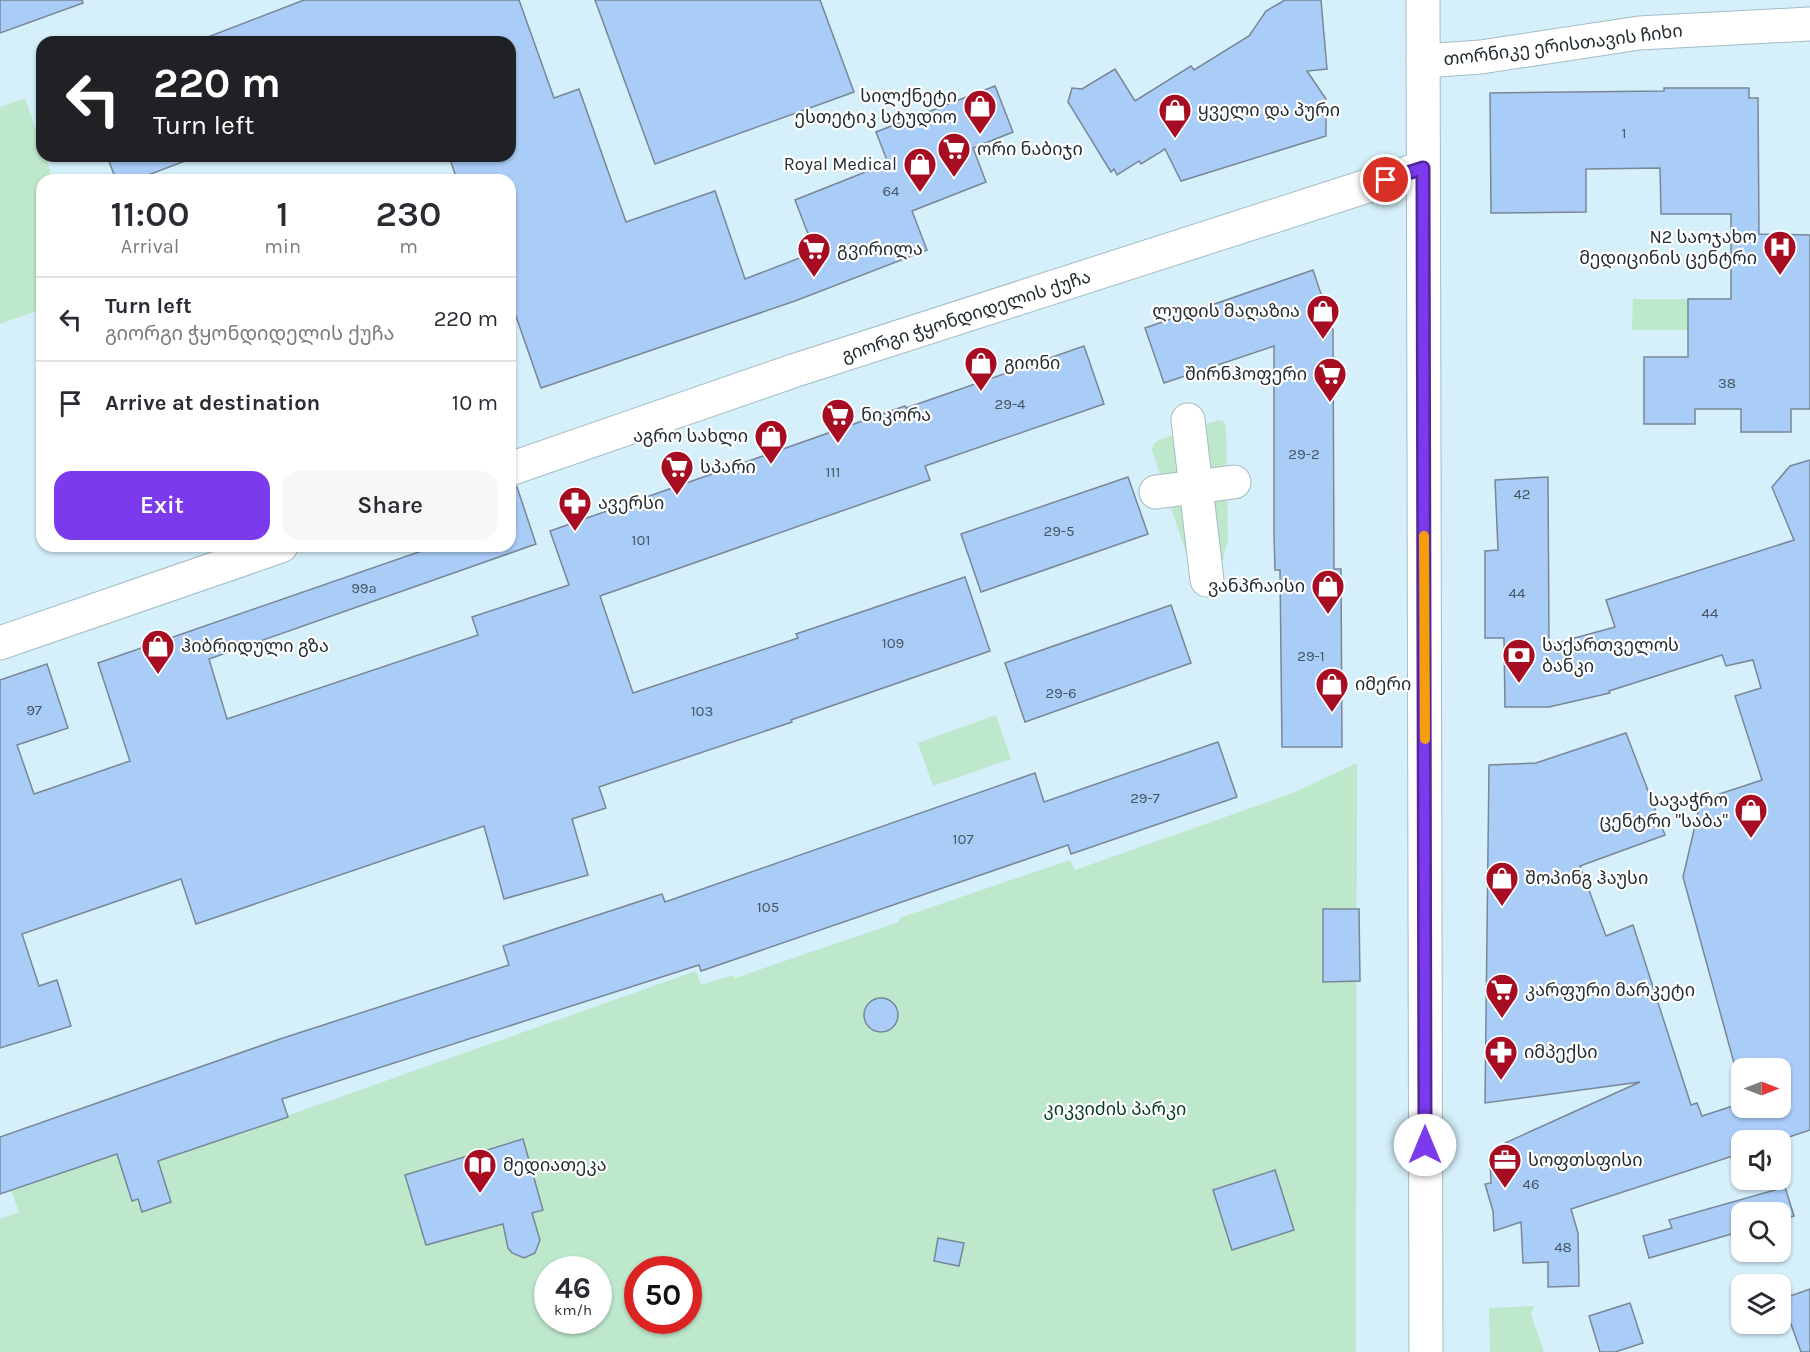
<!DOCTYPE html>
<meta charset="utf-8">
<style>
body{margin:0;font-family:Karla,"Noto Sans Georgian",sans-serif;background:#f7f7f7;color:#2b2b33;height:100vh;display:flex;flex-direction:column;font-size:22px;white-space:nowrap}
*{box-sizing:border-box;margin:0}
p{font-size:20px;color:#7c7c81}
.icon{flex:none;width:33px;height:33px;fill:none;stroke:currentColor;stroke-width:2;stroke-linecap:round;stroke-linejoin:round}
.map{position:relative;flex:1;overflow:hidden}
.drawer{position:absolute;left:36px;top:174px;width:480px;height:378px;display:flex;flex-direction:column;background:#fff;border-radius:18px;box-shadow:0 2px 4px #0004}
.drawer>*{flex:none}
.guide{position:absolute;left:36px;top:36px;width:480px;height:126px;border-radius:18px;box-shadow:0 2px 4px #0004;background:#202124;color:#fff;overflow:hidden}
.needle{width:39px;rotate:90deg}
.fabs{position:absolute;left:1731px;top:1058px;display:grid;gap:12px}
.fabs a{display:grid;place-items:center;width:60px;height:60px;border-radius:12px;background:#fff;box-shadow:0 2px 4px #0004;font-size:30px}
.speed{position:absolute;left:534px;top:1256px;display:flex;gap:12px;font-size:30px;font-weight:700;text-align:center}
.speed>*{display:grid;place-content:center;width:78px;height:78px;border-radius:50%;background:#fff;box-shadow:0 2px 4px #0004;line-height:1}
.speed small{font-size:15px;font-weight:400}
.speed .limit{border:9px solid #d22;background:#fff;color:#111}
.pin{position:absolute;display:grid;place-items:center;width:51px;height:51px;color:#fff;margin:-26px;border:3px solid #fff;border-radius:50%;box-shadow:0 2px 6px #0007}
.me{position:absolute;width:66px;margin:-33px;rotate:0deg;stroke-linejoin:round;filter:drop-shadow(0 0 4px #0008)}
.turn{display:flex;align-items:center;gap:21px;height:126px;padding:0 18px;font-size:27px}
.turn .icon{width:78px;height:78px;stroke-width:2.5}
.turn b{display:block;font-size:42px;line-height:51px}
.eta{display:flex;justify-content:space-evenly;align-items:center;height:102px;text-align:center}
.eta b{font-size:36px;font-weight:600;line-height:42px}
.primary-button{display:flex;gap:12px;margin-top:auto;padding:12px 18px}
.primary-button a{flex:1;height:69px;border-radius:18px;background:#7c3aed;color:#fff;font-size:24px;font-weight:600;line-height:69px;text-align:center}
.primary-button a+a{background:#f7f7f7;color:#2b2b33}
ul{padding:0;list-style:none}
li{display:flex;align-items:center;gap:18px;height:84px;padding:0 18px;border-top:2px solid #e1e1e2}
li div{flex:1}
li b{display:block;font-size:22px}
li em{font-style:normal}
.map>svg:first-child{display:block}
.green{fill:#bde8cc;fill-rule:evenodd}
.building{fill:#aacdf8;stroke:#788698;stroke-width:1.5}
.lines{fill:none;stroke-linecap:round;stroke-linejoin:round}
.minor-casing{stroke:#a3bcc6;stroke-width:35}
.major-casing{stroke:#a3bcc6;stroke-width:35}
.minor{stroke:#fff;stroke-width:33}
.major{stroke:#fff;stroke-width:33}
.route-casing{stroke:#51269a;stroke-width:15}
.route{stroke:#7c3aed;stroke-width:10}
.slow{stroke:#f59e0b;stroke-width:10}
.labels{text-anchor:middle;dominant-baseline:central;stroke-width:4.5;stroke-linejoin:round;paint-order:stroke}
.number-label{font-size:15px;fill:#455563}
.street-label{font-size:18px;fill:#232d31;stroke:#fff}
.poi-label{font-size:18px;fill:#232d31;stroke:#fff;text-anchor:start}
.park-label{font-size:18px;fill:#023a20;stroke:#fff}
</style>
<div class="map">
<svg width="1810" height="1352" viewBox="0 0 1810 1352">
<rect width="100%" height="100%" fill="#d5f0fa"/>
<g class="green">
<path d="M25,98L42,147V156H45L53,180H42V309L0,324V107Z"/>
<path d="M1633,299H1688V330H1632Z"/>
<path d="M1218,420L1223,421L1226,426L1228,540L1223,560L1210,568L1189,562L1152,450L1154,444L1159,440Z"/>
<path d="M996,715L1011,759L933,786L918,743Z"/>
<path d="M1357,763L1356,1352H0V1219L19,1212L11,1190L155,1141L162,1160L696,971L701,985L733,975L735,978L899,922V918L1070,860L1075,870L1293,793ZM548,1269H598V1320H548ZM638,1269H688V1320H638Z"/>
<path d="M1534,1306L1531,1314L1544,1352H1490L1489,1308Z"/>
</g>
<g class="building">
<path d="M0,0H82L83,3L0,33Z"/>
<path d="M304,0H519L554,98L579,89L626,222L715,191L745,279L815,252L795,200L888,163L876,132L995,86L1013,132L973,148L986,182L912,211L927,250L795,301L541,388L510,299V180H457L449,156H510V42H200V40Z"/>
<path d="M595,0H820L854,92L655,164Z"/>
<path d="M1285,0H1321L1327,69L1307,71L1326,99V136L1181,181L1165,149L1141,164L1139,161L1117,175L1114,169L1111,172L1068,102L1072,88L1082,89L1115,69L1135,101L1191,66L1194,70L1249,36L1266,11Z"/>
<path d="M1664,88H1749V98H1758L1759,234L1810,235V409H1791V432H1741V409H1695V424H1644V357H1688V299H1731V214H1661L1660,168L1586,169V212L1491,213L1490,93L1664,91Z"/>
<path d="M107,156H193V158L135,180H116Z"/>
<path d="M1313,270L1333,330L1334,569H1341L1342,747H1282L1280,570H1275L1274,535V346L1164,383L1145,328Z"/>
<path d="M1084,346L1104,404L925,466L930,480L600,596L633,693L798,638L796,634L965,577L990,651L791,720L792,722L599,787L606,808L572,819L588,875L504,899L484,826L196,924L181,879L22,934L39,986L57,980L71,1026L0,1048V680L47,664L68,728L17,745L34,794L130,761L98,663L436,546H510V487H517L536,544L209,659L227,719L478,635L472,617L569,585L550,531L905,406L906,408Z"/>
<path d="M1810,460V1130L1780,1140H1742V1153L1571,1209L1578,1233L1579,1286L1548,1287V1262L1523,1263L1521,1222L1494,1231L1493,1211L1485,1184L1491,1183L1490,1158L1495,1157L1505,1143L1640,1082L1485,1103L1489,765L1536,763L1626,733L1665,835L1580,866L1606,936L1633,925L1691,1105L1697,1103L1702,1116L1742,1103V1107H1780V1068H1742V1092L1683,877L1701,800L1762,780L1735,696L1761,688L1753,660L1726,666L1722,655L1609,691L1610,693L1549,707H1505L1504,638H1485V551L1498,550L1495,480L1548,477L1549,645L1615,627L1606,600L1794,540L1772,487L1790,466Z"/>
<path d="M1128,477L1148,534L981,592L961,534Z"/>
<path d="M1171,605L1191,663L1025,722L1005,663Z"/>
<path d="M1218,742L1237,797L1071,854L1068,845L701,971L699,965L282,1099L288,1117L158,1161L171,1202L142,1212L138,1199L132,1201L117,1154L0,1194V1137L280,1039L509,965L503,946L662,894L665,902L1035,773L1044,802Z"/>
<path d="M1323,909H1359L1360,981L1323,982Z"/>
<circle cx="881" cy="1015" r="17"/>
<path d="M523,1139L543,1210L532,1213L540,1240L535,1253L524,1258L512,1253L508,1248L503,1224L426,1245L405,1175Z"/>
<path d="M1275,1170L1294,1230L1232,1250L1213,1190Z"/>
<path d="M1785,1187L1794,1216L1780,1220V1212H1742V1231L1649,1258L1643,1236L1672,1228L1669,1220Z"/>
<path d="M938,1238L964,1243L959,1266L934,1261Z"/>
<path d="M1810,1289V1352H1801L1782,1299Z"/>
<path d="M1630,1303L1643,1343L1615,1352H1600L1589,1316Z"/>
</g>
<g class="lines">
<defs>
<g id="minor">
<path d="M1423,61L1481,57L1639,33L1810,24"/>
<path d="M1188,420L1207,580"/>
<path d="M510,469L796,370L1423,168"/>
<path d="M1156,492L1234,482"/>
<path d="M0,643L281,546"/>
</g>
<path id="major" d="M1423,0L1426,1352"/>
</defs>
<use href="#minor" class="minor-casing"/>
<use href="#major" class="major-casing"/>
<use href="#minor" class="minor"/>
<use href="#major" class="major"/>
</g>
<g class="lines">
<defs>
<path id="route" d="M1386,180L1423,168L1425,1145"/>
</defs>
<use href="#route" class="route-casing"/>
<use href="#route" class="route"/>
<path class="slow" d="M1424,536L1425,739"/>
</g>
<defs>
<symbol id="shop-pin" viewBox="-11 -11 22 30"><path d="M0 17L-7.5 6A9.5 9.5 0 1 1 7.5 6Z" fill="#a60d23" stroke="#fff"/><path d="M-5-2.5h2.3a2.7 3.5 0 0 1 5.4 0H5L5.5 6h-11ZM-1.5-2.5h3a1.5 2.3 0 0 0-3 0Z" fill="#fff"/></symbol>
<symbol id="supermarket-pin" viewBox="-11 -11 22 30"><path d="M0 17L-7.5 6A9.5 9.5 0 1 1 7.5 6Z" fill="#a60d23" stroke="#fff"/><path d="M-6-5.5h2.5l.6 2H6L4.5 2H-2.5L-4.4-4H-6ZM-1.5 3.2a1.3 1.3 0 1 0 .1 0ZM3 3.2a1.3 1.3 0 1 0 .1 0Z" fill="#fff"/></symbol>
<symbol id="hospital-pin" viewBox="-11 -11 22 30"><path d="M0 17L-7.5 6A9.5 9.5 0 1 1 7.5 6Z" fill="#a60d23" stroke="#fff"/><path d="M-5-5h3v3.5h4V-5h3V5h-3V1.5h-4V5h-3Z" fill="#fff"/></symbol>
<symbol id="pharmacy-pin" viewBox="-11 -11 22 30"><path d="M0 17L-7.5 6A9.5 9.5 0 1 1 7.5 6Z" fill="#a60d23" stroke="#fff"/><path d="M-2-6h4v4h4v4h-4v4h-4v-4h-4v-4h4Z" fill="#fff"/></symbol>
<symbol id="bank-pin" viewBox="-11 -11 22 30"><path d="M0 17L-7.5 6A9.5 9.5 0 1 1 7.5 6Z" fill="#a60d23" stroke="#fff"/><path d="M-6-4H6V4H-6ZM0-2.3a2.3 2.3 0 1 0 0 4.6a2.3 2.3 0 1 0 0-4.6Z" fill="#fff"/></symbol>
<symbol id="office-pin" viewBox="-11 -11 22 30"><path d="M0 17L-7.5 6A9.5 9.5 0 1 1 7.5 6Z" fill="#a60d23" stroke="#fff"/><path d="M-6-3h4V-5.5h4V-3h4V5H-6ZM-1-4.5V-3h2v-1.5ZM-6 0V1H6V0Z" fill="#fff"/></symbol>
<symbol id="library-pin" viewBox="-11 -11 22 30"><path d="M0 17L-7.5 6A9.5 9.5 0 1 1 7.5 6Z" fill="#a60d23" stroke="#fff"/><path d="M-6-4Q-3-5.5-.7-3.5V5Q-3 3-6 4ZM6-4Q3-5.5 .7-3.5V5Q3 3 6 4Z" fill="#fff"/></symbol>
</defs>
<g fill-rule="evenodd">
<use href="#shop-pin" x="961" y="87" width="38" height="52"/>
<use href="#shop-pin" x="1156" y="91" width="38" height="52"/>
<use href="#supermarket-pin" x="935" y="130" width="38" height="52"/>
<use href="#shop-pin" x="901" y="145" width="38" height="52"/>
<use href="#hospital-pin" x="1761" y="228" width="38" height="52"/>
<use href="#supermarket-pin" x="795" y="230" width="38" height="52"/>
<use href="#shop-pin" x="1304" y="292" width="38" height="52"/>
<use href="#shop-pin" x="962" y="344" width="38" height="52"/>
<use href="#supermarket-pin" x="1311" y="355" width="38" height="52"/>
<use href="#supermarket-pin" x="819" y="396" width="38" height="52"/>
<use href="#shop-pin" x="752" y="417" width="38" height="52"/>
<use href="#supermarket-pin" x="658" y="448" width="38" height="52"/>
<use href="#pharmacy-pin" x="556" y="484" width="38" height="52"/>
<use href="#shop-pin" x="1309" y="567" width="38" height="52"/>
<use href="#shop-pin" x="139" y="627" width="38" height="52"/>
<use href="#bank-pin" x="1500" y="636" width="38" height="52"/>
<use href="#shop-pin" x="1313" y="665" width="38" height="52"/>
<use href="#shop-pin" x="1732" y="791" width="38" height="52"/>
<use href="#shop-pin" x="1483" y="859" width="38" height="52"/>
<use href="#supermarket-pin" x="1483" y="971" width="38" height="52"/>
<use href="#pharmacy-pin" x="1482" y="1033" width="38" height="52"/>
<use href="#office-pin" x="1486" y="1141" width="38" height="52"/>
<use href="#library-pin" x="461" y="1146" width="38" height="52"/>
</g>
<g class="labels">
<g class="number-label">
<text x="1624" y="133">1</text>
<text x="891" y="191">64</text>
<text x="1727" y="383">38</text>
<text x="1010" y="404">29-4</text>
<text x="1304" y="454">29-2</text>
<text x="833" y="472">111</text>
<text x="1522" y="494">42</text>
<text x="1059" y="531">29-5</text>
<text x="641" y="540">101</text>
<text x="364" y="588">99a</text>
<text x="1517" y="593">44</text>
<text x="1710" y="613">44</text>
<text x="893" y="643">109</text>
<text x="1311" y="656">29-1</text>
<text x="1061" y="693">29-6</text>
<text x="34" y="710">97</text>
<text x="702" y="711">103</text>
<text x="1145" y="798">29-7</text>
<text x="963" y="839">107</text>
<text x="768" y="907">105</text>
<text x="1531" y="1184">46</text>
<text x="1563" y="1247">48</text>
</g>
<g class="street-label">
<text transform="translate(1563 45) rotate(-7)">თორნიკე ერისთავის ჩიხი</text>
<text transform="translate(966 316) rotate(-18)">გიორგი ჭყონდიდელის ქუჩა</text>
</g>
<g class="poi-label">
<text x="957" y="96" text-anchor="end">სილქნეტი<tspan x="957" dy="21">ესთეტიკ სტუდიო</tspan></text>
<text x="1198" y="110">ყველი და პური</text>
<text x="977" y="149">ორი ნაბიჯი</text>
<text x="897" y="164" text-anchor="end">Royal Medical</text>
<text x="1757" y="237" text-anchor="end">N2 საოჯახო<tspan x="1757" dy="21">მედიცინის ცენტრი</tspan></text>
<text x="837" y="249">გვირილა</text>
<text x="1300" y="311" text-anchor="end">ლუდის მაღაზია</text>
<text x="1004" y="363">გიონი</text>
<text x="1307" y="374" text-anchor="end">შირნჰოფერი</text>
<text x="861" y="415">ნიკორა</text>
<text x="748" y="436" text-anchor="end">აგრო სახლი</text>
<text x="700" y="467">სპარი</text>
<text x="598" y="503">ავერსი</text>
<text x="1305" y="586" text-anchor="end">ვანპრაისი</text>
<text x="1542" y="645">საქართველოს<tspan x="1542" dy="21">ბანკი</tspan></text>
<text x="181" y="646">ჰიბრიდული გზა</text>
<text x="1355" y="684">იმერი</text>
<text x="1728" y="800" text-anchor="end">სავაჭრო<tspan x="1728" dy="21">ცენტრი "საბა"</tspan></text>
<text x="1525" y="878">შოპინგ ჰაუსი</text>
<text x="1525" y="990">კარფური მარკეტი</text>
<text x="1524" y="1052">იმპექსი</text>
<text x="1528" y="1160">სოფთსფისი</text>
<text x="503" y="1165">მედიათეკა</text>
</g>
<g class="park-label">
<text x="1115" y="1109">კიკვიძის პარკი</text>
</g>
</g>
</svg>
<div class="fabs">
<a><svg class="needle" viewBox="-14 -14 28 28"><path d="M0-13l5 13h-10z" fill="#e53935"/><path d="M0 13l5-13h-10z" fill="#7c7c81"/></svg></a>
<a><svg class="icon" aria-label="sound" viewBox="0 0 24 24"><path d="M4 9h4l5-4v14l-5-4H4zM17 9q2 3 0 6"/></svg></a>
<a><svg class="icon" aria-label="search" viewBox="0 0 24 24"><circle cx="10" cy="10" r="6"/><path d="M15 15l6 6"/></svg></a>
<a><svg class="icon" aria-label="layers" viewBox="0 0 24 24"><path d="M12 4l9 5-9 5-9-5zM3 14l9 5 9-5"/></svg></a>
</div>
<div class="speed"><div>46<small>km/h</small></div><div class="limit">50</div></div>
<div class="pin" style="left:1386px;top:180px;background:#d93025"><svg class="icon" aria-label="arrive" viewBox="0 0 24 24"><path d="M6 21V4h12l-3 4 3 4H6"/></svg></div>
<svg class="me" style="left:1425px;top:1145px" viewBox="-20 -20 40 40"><circle r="19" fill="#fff"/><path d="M0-13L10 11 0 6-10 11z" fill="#7c3aed"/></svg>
<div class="guide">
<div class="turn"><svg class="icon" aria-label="left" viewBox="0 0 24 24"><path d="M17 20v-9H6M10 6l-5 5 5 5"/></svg><div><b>220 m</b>Turn left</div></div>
</div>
<section class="drawer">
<div class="eta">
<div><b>11:00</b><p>Arrival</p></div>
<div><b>1</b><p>min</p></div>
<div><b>230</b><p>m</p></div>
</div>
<ul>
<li><svg class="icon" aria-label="left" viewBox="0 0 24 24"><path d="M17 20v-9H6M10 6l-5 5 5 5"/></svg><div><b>Turn left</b><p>გიორგი ჭყონდიდელის ქუჩა</p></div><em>220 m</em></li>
<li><svg class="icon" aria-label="arrive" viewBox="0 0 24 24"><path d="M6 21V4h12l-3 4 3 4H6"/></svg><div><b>Arrive at destination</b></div><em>10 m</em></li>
</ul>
<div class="primary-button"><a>Exit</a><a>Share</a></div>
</section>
</div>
